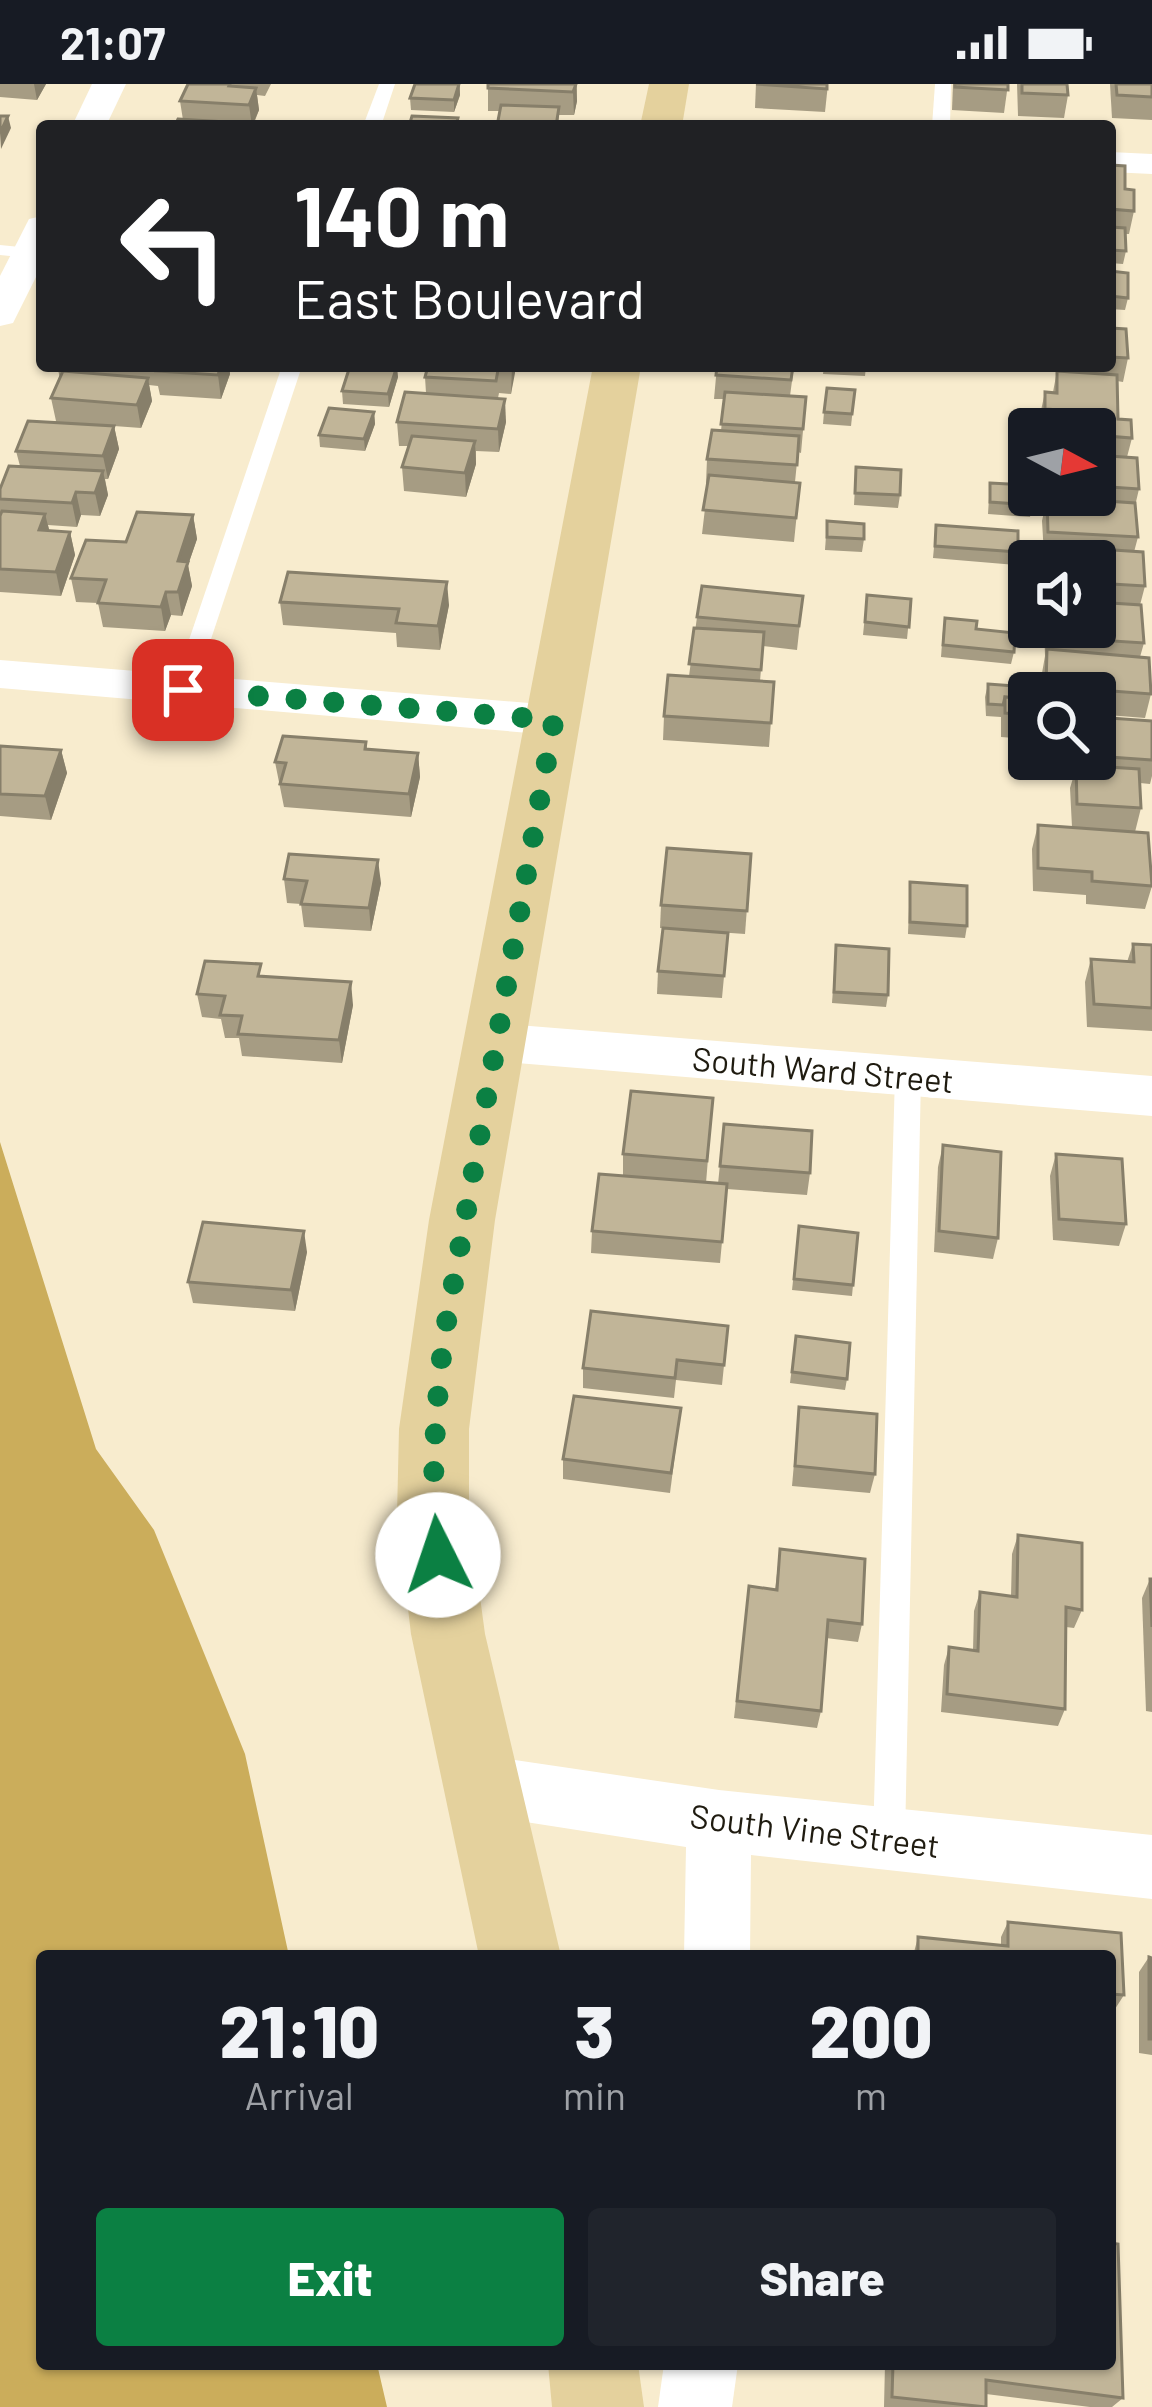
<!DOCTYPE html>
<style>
body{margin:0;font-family:Barlow,sans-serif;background:#20242c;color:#f1f3f6;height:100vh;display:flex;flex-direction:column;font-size:45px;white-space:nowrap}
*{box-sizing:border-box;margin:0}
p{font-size:39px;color:#9ea1a6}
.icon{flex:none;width:66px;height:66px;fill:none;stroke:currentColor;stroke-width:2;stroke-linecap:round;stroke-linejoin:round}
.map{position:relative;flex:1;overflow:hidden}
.side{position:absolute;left:36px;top:1866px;width:1080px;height:420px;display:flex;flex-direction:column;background:#171b24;border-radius:12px;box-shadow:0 3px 9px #0004}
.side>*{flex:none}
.guide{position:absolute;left:36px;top:36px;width:1080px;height:252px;border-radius:12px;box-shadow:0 3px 9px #0004;background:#202124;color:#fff;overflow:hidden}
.needle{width:78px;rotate:97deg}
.controls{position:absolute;left:1008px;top:324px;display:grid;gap:24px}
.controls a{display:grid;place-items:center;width:108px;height:108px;border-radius:12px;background:#171b24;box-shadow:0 3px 9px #0004;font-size:60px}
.pin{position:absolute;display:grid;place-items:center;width:102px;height:102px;color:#fff;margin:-51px;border-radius:24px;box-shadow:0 6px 18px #0006}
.me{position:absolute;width:132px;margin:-66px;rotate:356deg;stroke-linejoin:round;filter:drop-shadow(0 0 9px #0008)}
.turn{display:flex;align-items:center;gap:42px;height:252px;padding:0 60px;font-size:54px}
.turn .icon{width:156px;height:156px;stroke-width:2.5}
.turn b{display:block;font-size:84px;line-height:102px}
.eta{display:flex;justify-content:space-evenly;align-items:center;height:204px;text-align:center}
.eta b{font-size:72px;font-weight:800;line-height:84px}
.action{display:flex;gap:24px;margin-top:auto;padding:24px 60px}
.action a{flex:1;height:138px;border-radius:12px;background:#0b8043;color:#fff;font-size:48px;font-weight:800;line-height:138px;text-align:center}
.action a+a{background:#20242c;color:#f1f3f6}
.status{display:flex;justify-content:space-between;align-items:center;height:84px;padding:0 60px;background:#171b24;direction:ltr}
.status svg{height:33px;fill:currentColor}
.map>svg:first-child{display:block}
.water{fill:#cbad5b}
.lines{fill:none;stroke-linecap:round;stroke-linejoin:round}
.service{fill:#fff;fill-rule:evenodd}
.minor{fill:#fff;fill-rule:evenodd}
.primary{fill:#e4d19d;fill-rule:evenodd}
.wall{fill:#a69c83}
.shaded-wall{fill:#877f6a}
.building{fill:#c1b598;stroke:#877f6a;stroke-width:3}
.route{stroke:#0b8043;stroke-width:21;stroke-dasharray:0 37.8}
.labels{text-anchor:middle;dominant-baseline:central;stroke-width:12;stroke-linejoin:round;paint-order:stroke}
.street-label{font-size:33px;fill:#1f1b10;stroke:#fff}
</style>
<div class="status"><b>21:07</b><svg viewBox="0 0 49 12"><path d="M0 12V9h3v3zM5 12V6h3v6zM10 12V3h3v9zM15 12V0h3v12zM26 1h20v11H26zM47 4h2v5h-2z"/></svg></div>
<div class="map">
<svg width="1152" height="2323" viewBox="0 0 1152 2323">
<rect width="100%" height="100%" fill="#f8ecce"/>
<path class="water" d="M0,1058L96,1365L154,1446L245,1670L289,1872H42V2280H377L387,2323H0Z"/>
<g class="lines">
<g class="service">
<path d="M379,0H395L381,42H363Z"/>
<path d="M935,0H951L950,42H932Z"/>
<path d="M0,161L30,164L39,169L30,174L0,171Z"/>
<path d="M282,282H302L194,606L191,611H175L172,606Z"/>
<path d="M908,982L921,992L905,1755L900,1766L889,1771L878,1766L873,1755L895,992Z"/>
</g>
<g class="minor">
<path d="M92,0H126L106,42H72Z"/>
<path d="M1110,68L1152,70V90L1110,88Z"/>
<path d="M42,132V181L13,239L0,242V192L29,135Z"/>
<path d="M0,576L553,621L569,625L575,636L569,647L553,651L0,604Z"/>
<path d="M493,939L1152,992V1032L493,977L475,971L468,958L475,945Z"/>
<path d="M480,1671L719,1706L1152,1751V1815L751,1771L750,1872H684L686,1763L480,1731L458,1722L448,1701L458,1680Z"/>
<path d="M664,2280H738L732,2323H658Z"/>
</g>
<g class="primary">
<path d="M649,0H689L682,42H640Z"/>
<path d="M593,282H641L495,1136L469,1345V1431L485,1550L561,1872H479L411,1550L397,1431L399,1345L429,1136Z"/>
<path d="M548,2280H638L644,2323H552Z"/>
</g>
</g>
<g class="wall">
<path d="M0,0H46L37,16L0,13Z"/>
<path d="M188,0H271L265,12L257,11L259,26L253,42H175L183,36L180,17Z"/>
<path d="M460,0V11L454,28L411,26L410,14Z"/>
<path d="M577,0V17L574,31H559L558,42H497L500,27H488V4Z"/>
<path d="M756,0H828L825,28L755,24Z"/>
<path d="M953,0H1008L1004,29L952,26Z"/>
<path d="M1017,0H1067L1068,11L1064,34L1018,32Z"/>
<path d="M1110,0H1152V36L1112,34Z"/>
<path d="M1110,81L1125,105L1134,127L1129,150H1125L1126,167L1123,180L1110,179Z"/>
<path d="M1110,187L1128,214L1125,226L1110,225Z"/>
<path d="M1110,244L1128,274L1123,298L1117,297L1118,335L1132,354L1127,373L1139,405L1135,422L1138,453L1134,468L1145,502L1140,521L1144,559L1140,573L1151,610L1145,634L1095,630V609H1041L1042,589L1045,572L1044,543H1095V477H1065L1066,473L1044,471L1042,437L1045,423H1042V411H1095V345H1040V331L1045,308H1053L1057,287L1061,288L1060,282H1110Z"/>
<path d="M57,282H229L230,290L221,315L160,311L158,302L149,301L152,317L141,344L114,342L119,365L108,395H105L108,411L100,432L81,431L77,443L48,441L49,446L70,448L75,471L61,512L0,508V405L20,382L16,367L56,337L51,314L60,294Z"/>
<path d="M428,282H515L511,310L499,309L498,314L506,338L499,368L476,367V380L466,413L404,407L402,383L409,362H399L397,338L426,309L425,293Z"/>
<path d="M717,282H794L790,312L806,313L801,369L798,368L795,398L800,399L794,458L702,450L708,399H706L707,375L721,347L724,315H714Z"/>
<path d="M824,282H866L865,292L823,290Z"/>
<path d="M398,293L389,323L343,320L342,307Z"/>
<path d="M855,306L851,342L823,340L824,328Z"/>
<path d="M374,328L375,340L365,367L320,363L319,351Z"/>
<path d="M856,383L900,411L898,424L854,421Z"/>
<path d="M990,399L1032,421L1030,433L988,430Z"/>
<path d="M193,431L197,455L188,481L192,502L182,532L171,531L165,547L103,543L98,519L76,518L71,494L126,458Z"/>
<path d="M827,437L864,455L862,468L825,466Z"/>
<path d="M936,441L1018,468L1016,481L933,474Z"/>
<path d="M867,511L911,515L907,555L863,551Z"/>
<path d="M803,512L797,566L763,562L760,597L774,598L769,663L663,656L664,632L689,592L697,533Z"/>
<path d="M280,518L449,521L440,566L397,563L396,549L283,541Z"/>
<path d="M943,546L1014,568L1011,580L941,573Z"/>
<path d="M988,600L1029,615V675H1095V633L1152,637V692L1150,700L1140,699L1141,724L1135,748L1072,743L1070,704L1073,694L1028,691L1027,655L1001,653V633L986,632L985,613Z"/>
<path d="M366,658L367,665L418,669L420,693L411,733L284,723L275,678Z"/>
<path d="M0,662L61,666L67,689L51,736L0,732Z"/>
<path d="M1038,741L1152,802L1145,825L1086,820V811L1033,807L1032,765Z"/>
<path d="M751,770L745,850L660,844L661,821Z"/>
<path d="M284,795L381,799L371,847L304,843L301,820L287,819Z"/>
<path d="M910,798L967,842L965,854L908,850Z"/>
<path d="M728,849L722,914L657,910L658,887Z"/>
<path d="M1133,860L1152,861V947L1087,943L1085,898L1091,875L1127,878Z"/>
<path d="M836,861L888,911L886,923L832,919Z"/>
<path d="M263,892L353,921L342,979L242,972L239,954H225L221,935L202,933L197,910Z"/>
<path d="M713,1014L706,1099L718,1100L724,1040L810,1089L807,1111L727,1105L720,1179L591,1169L592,1147L623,1092V1070Z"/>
<path d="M943,1061L998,1154L993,1175L934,1168L938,1083Z"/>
<path d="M1056,1070L1126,1140L1119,1162L1053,1156L1050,1092Z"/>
<path d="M799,1142L853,1201L852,1212L792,1206Z"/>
<path d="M307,1168L295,1227L193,1219L188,1198Z"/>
<path d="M728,1242L722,1301L676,1296L674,1314L583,1304V1284Z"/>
<path d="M796,1252L847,1295L845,1306L790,1299Z"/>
<path d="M799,1323L875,1390L870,1409L792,1402Z"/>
<path d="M681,1324L670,1409L563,1395V1375Z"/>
<path d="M1018,1451L1082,1526L1074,1544L1066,1543L1065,1625L1058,1642L941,1628L944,1581L949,1563L973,1566L974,1527L980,1508L1011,1512L1012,1470Z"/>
<path d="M780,1465L862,1540L858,1558L826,1554L821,1627L817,1644L734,1634L749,1502L775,1506Z"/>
<path d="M1150,1495H1152V1628L1146,1627L1142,1514Z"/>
<path d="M1008,1838L1121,1849L1124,1911L1115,1925H1110V1872H913L918,1853L1001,1861V1853Z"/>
<path d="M1149,1873L1152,1874V1971L1139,1969V1888Z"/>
<path d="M885,2280H1110L1123,2314L1112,2323H1090L986,2310V2323H884Z"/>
</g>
<g class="shaded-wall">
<path d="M34,0H46L37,16Z"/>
<path d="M459,0L460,11L454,28V16Z"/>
<path d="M576,0L577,17L574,31L573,8Z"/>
<path d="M256,4L259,26L252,42L249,21Z"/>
<path d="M8,32L11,44L1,65L0,49Z"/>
<path d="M221,282H229L230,290L221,315L218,291Z"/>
<path d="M397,282L398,293L389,323L388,310Z"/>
<path d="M512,282H515V289L511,310Z"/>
<path d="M148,294L152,317L141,344L137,321Z"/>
<path d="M505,315L506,338L499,368L498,345Z"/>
<path d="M374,328L375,340L365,367L364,355Z"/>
<path d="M114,342L119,365L108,395L103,372Z"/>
<path d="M475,357L476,380L466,413L465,389Z"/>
<path d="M103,387L108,411L100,432L95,409Z"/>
<path d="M76,408L81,431L77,443L72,419Z"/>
<path d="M45,430L51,453L39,446Z"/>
<path d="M193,431L197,455L188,481L192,502L182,532L178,508V477Z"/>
<path d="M70,448L75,471L61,512L56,488Z"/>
<path d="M447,498L449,521L440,566L438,542Z"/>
<path d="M166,508L171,531L165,547L161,523Z"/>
<path d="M61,666L67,689L51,736L45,712Z"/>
<path d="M418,669L420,693L411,733L409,710Z"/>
<path d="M378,776L381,799L371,847L369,824Z"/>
<path d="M351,898L353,921L342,979L339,956Z"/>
<path d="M304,1147L307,1168L295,1227L291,1206Z"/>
</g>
<g class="building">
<path d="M188,0H230L229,2L256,4L249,21L180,17Z"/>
<path d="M415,0H459L454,16L410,14Z"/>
<path d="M488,0H576L573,8L488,4Z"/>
<path d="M756,0H827V5Z"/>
<path d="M955,0H1008V6L955,3Z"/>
<path d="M1022,0H1067L1068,11L1022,9Z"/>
<path d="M1116,0H1152V13L1117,11Z"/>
<path d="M501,21L559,23L556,42H497Z"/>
<path d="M0,32H8L0,49Z"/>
<path d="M412,32L458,34L456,42H409Z"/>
<path d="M178,35L225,38L224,42H175Z"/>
<path d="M1110,81L1125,82V105L1134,106V127L1110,125Z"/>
<path d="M1110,143L1125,144L1126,167L1110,166Z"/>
<path d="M1110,187L1128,189V214L1110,212Z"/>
<path d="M1110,244L1126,245L1128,274L1110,273Z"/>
<path d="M158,282H221L218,291L156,287Z"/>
<path d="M350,282H397L388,310L342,307Z"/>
<path d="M428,282H512L511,286H498L496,297L425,293Z"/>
<path d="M717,282H793L791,296L716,291Z"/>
<path d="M63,287L148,294L137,321L51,314Z"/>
<path d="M1057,287L1117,291L1118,335L1131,336L1132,354L1095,351V345H1059V326L1045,325V308L1057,309Z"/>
<path d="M827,304L855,306L852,330L824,328Z"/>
<path d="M405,308L505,315L498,345L397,338Z"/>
<path d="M725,308L806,313L803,345L721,340Z"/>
<path d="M329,324L374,328L364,355L319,351Z"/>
<path d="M28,337L114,342L103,372L16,367Z"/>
<path d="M712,346L799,352L797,381L707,375Z"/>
<path d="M412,352L475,357L465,389L402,383Z"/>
<path d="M1095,371L1137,374L1139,405L1095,402Z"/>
<path d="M9,382L103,387L95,409L76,408L72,419L0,415V405Z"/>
<path d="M856,383L901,386L900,411L855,409Z"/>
<path d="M709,391L800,399L796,434L703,426Z"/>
<path d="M990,399L1029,401V411H1032V421L990,418Z"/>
<path d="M1047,413L1135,419L1138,453L1048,448Z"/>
<path d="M2,427L45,430L39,446L70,448L56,488L0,485V432Z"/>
<path d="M137,428L193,431L178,477L188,478L178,508H166L161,523L98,519L106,496L71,494L86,456L126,458Z"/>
<path d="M827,437L864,440V455L827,453Z"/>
<path d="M936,441L1018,447V468L935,462Z"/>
<path d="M1068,463L1143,468L1145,502L1095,499V477H1069Z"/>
<path d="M288,488L447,498L438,542L396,539L399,525L280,518Z"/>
<path d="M702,502L803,512L799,542L697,533Z"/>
<path d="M867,511L911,515L909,543L865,538Z"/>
<path d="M1095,518L1141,521L1144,559L1050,553V543H1095Z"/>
<path d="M945,534L977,537L976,545L1015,549L1014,568L943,561Z"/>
<path d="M694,544L764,548L761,586L689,580Z"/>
<path d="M1047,565L1149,574L1151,610L1046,602Z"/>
<path d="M668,591L774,598L771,639L664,632Z"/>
<path d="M988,600L1026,603L1027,615L1005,613L1003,621L988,620Z"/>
<path d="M1005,613L1029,615V631L1005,629Z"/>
<path d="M1095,633L1152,637V676L1095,672Z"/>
<path d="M283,652L366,658L365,665L418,669L409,710L280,700L286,679L275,678Z"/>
<path d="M0,662L61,666L45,712L0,710Z"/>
<path d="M1076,681L1139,685L1141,724L1077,720Z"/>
<path d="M1038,741L1148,749L1152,802L1092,797V788L1038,784Z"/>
<path d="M667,764L751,770L747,827L661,821Z"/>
<path d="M289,770L378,776L369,824L301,820L307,797L284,795Z"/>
<path d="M910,798L967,802V842L910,838Z"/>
<path d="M663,844L728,849L724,892L658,887Z"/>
<path d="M1133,860L1152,861V924L1094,920L1091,875L1134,878Z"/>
<path d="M836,861L889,865L888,911L834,908Z"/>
<path d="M205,877L261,880L258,892L351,898L339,956L238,950L242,932L220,931L225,912L197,910Z"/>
<path d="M631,1007L713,1014L707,1077L623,1070Z"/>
<path d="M724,1040L812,1047L810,1089L720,1082Z"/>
<path d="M943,1061L1001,1068L998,1154L939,1147Z"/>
<path d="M1056,1070L1122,1075L1126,1140L1059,1135Z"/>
<path d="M599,1090L727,1100L722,1158L592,1147Z"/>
<path d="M203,1138L304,1147L291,1206L188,1198Z"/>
<path d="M799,1142L858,1149L853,1201L794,1195Z"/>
<path d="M591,1227L728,1242L724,1281L677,1276L675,1294L583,1284Z"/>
<path d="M796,1252L850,1259L847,1295L792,1288Z"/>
<path d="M574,1312L681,1324L671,1389L563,1375Z"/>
<path d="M799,1323L877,1330L875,1390L795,1382Z"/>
<path d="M1018,1451L1082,1459V1526L1066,1523L1065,1625L947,1610L949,1563L978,1567L980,1508L1017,1513Z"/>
<path d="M780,1465L865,1475L862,1540L828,1536L821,1627L737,1617L749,1502L777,1506Z"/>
<path d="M1150,1495H1152V1543Z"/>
<path d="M1008,1838L1121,1849L1124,1911L1110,1910V1872H918V1853L1008,1862Z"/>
<path d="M1149,1873L1152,1874V1955H1149Z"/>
<path d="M1110,2159L1118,2160L1123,2314L986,2296V2323L892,2313L893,2280H1110Z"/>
</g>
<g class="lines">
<path class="route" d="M183,606L554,636L443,1258C436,1329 429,1400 438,1471"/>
</g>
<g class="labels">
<g class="street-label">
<text transform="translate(823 985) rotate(5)">South Ward Street</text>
<text transform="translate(815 1746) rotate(7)">South Vine Street</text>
</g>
</g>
</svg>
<div class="controls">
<a><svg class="needle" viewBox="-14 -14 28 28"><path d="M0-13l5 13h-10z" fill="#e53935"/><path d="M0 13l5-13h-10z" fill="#9ea1a6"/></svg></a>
<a><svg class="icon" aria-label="sound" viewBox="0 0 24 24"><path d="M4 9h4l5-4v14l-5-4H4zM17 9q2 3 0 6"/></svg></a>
<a><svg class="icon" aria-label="search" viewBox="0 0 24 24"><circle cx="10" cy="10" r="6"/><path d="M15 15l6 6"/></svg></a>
</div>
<div class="pin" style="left:183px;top:606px;background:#d93025"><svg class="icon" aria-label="arrive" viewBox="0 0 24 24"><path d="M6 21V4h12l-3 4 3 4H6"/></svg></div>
<svg class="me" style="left:438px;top:1471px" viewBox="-20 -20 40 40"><circle r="19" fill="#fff"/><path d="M0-13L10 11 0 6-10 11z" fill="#0b8043"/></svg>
<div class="guide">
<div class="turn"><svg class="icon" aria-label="left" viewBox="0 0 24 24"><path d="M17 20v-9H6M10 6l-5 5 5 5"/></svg><div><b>140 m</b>East Boulevard</div></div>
</div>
<section class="side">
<div class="eta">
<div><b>21:10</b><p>Arrival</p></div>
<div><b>3</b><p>min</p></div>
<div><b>200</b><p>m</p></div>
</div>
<div class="action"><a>Exit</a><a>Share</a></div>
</section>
</div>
